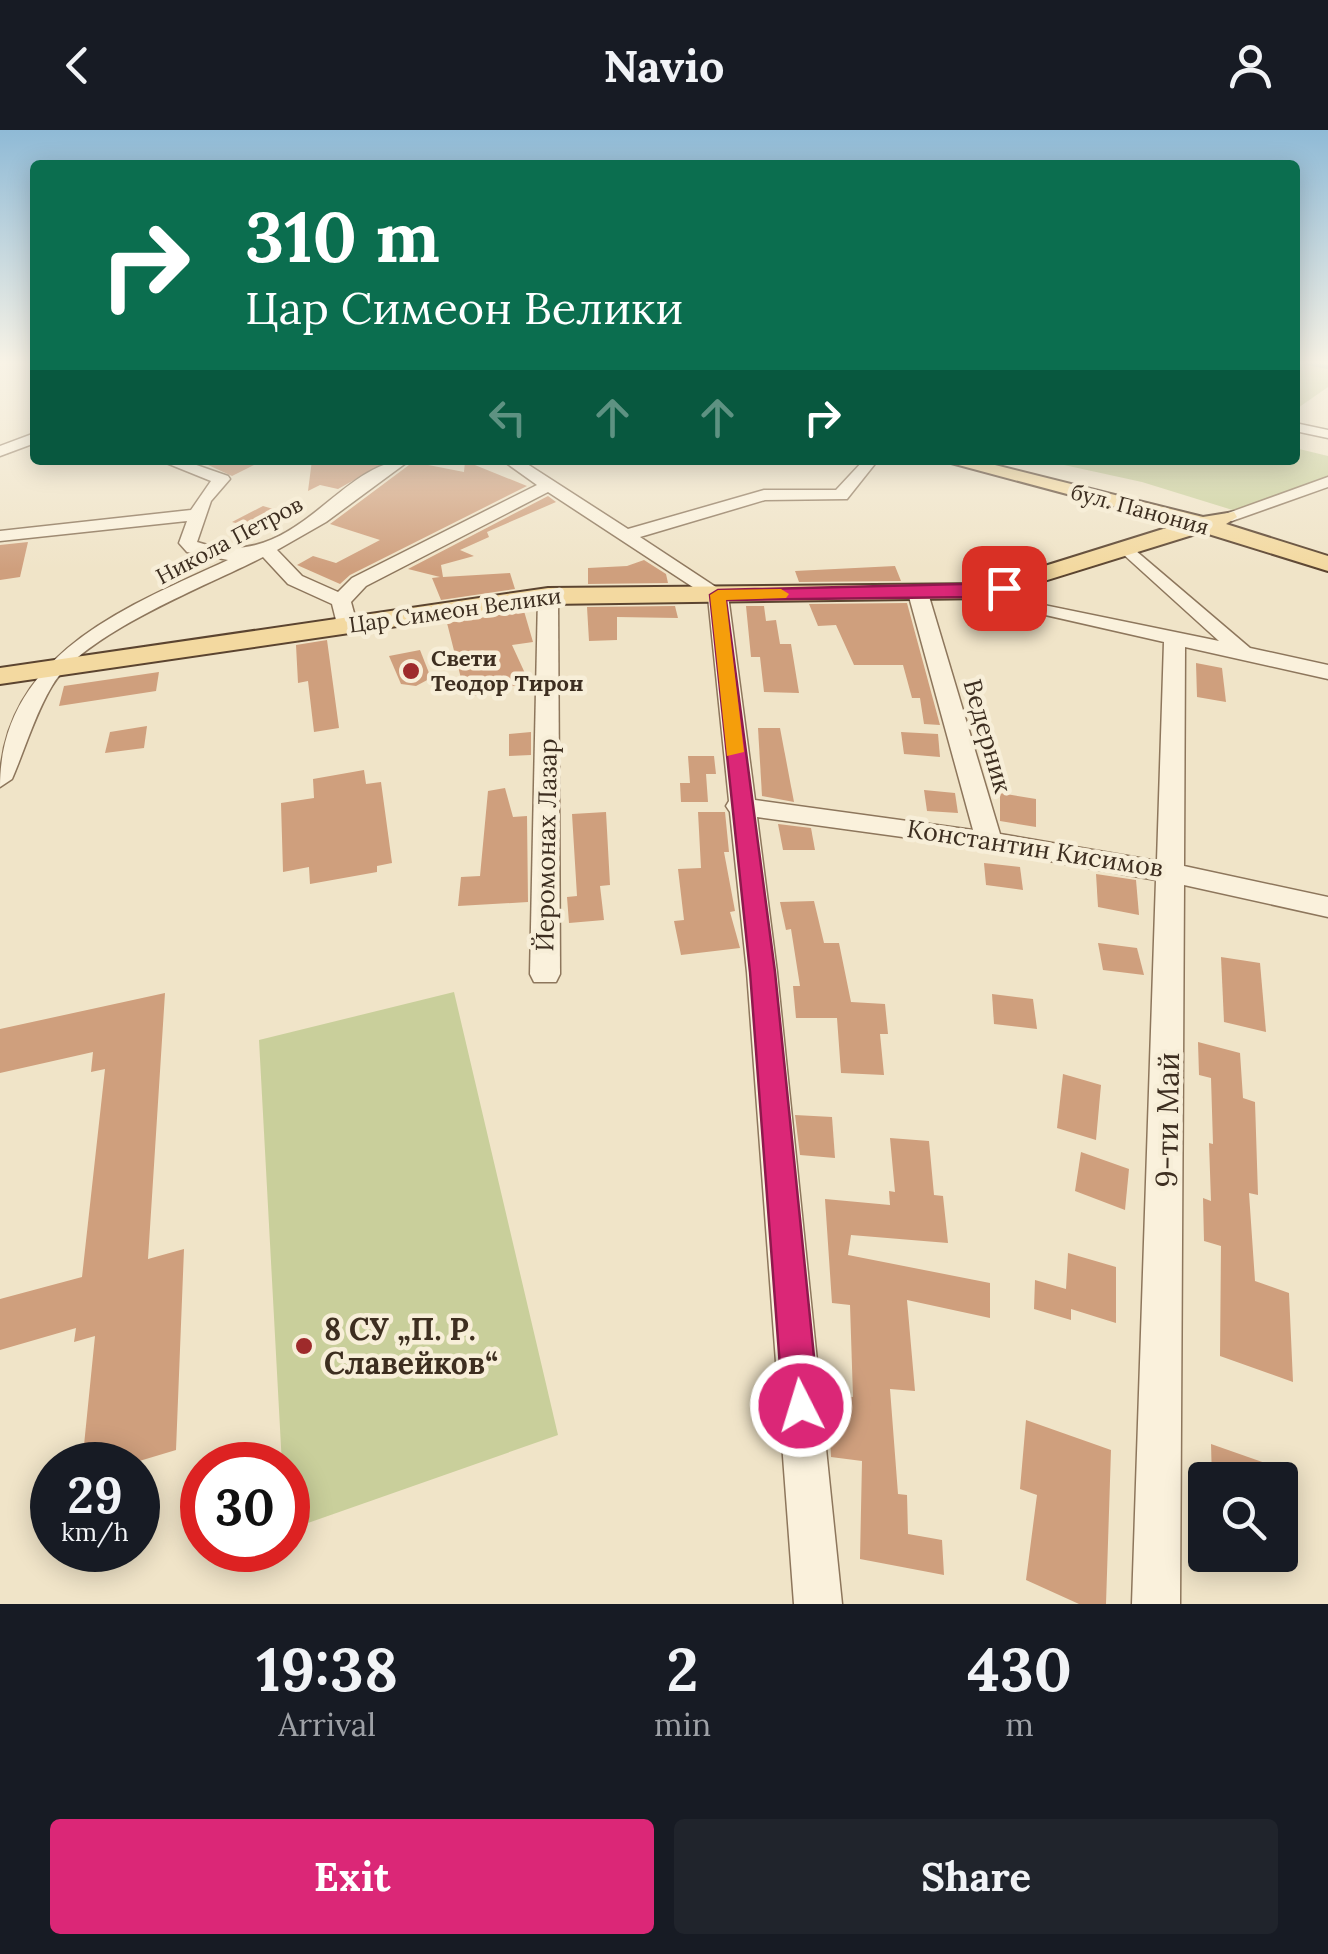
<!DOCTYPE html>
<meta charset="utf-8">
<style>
body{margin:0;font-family:Lora,serif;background:#20242c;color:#f1f3f6;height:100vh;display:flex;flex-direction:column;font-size:38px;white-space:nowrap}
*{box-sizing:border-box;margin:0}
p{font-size:32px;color:#9ea1a6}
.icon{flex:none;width:55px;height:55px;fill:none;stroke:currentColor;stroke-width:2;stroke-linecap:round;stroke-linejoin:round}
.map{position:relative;height:1474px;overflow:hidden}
.details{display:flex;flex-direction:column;background:#171b24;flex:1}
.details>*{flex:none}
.guide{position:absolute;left:30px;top:30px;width:1270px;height:305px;border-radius:10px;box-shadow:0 5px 25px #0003;background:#0b6e4f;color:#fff;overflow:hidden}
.fabs{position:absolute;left:1188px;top:1332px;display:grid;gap:20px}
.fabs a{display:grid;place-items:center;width:110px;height:110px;border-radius:10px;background:#171b24;box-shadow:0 5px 25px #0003;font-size:50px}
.speed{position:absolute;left:30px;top:1312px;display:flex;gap:20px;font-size:50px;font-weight:700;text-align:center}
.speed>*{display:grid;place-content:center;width:130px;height:130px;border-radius:50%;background:#171b24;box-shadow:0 5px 25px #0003;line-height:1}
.speed small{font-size:25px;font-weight:400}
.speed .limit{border:15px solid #d22;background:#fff;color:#111}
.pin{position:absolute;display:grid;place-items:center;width:85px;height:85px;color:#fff;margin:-42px;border-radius:20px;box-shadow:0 5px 15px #0006}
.me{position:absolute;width:110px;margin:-55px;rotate:355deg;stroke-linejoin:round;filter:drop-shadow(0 0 8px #0008)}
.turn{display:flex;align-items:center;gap:35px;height:210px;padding:0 50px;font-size:45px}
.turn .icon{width:130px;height:130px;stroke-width:2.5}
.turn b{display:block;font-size:70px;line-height:85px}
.lanes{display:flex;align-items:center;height:95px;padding:0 50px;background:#0003;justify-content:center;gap:50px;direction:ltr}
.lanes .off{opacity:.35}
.eta{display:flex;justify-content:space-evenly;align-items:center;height:170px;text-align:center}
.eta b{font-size:60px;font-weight:800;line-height:70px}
.primary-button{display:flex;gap:20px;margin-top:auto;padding:20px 50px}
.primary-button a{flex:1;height:115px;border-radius:10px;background:#db2777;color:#fff;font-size:40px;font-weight:800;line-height:115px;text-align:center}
.primary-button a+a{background:#20242c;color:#f1f3f6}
header{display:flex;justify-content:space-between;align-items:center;height:130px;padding:0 50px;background:#171b24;font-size:45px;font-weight:800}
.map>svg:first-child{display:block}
.green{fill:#c9cf9b}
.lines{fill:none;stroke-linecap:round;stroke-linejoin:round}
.stream{stroke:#6f938a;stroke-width:4}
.building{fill:#cf9f7d}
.minor-casing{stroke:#8d765c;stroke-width:3}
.major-casing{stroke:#5b4430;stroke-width:4}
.minor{fill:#faf1dc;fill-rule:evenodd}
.major{fill:#f3d9a0;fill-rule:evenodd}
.route{fill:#db2777;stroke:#8e194d;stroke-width:2.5}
.slow{fill:#f59e0b}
.poi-dot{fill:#9e2a2b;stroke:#f7eed8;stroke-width:4}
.labels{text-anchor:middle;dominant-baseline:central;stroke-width:9;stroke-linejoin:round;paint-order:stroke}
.far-street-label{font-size:22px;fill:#3d2e20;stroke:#f7eed8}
.far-poi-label{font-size:22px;font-weight:bold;fill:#3d2e20;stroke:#f7eed8;text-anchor:start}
.street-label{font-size:25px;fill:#3d2e20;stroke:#f7eed8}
.near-street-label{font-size:30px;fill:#3d2e20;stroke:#f7eed8}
.near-poi-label{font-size:30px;font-weight:bold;fill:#3d2e20;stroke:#f7eed8;text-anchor:start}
</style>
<header><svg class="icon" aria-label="back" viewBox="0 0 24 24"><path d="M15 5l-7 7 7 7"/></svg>Navio<svg class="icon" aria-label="person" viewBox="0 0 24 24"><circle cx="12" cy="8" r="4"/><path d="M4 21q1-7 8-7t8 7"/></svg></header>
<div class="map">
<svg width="1328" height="1474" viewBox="0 0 1328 1474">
<rect width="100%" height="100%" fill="#f0e4c8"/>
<g class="green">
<path d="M1295,233H1328V257L1295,280Z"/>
<path d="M1295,318L1328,326V352L1239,382L1142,352L1041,330H1295Z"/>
<path d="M454,862L558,1305L288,1400V1335H282L259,910Z"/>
</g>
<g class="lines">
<path class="stream" d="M1307,233L1328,237"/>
</g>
<g class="building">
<path d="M216,330H264L232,346L206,334Z"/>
<path d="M312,330H390L338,359L320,355L308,361Z"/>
<path d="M465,331L527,356L350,445L340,454L297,435L313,426L336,433L380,410L330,394L413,332L464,342Z"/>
<path d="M548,366L556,372L487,402L489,407L460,420L474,426L441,435L443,447L510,443L515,459L441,470L432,448L440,447L408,439Z"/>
<path d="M263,376L287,383L258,399L232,392Z"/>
<path d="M28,412L20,447L0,450V415Z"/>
<path d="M644,430L666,444L668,453L588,454V438L627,436Z"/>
<path d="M895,436L901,451L799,452L795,441Z"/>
<path d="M907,473L940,595L924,594L920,568H912L903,535H854L836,495L818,496L809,474Z"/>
<path d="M675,476L678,488L617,487V510L589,511L587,477Z"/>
<path d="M746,476H764L766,491L776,490L780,514H791L799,563L764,562L760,527H751Z"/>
<path d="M524,481L533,512L512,515L529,552L466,568L447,493Z"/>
<path d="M327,510L339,598L314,602L308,551L298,553L296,515Z"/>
<path d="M420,520L431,548L416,556L401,554L389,526Z"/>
<path d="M1196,533L1222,538L1226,572L1197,567Z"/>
<path d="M159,542L156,561L59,576L64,556Z"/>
<path d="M147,596L144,618L105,623L110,602Z"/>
<path d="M758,598H780L794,672L762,666Z"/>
<path d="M531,602V625L509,626V604Z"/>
<path d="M901,602L938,604L940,627L904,624Z"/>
<path d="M688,626H714L716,644H706L708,672H681L680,653H690Z"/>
<path d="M364,640L366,654L381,652L392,733L377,736V742L310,754L309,737L283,742L281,673L314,668L313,649Z"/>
<path d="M505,658L513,687L527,686L528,772L458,776L461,747L480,746L488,661Z"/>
<path d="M924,660L955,663L958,683L927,681Z"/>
<path d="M1000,663L1036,669V697L1000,691Z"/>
<path d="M606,682L610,755L600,756L604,790L569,793L567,767L577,766L572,684Z"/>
<path d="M698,682H725L729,722H724L735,781L730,782L740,818L681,825L674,791L684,790L678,739L701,738Z"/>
<path d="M778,694L811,698L815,720H783Z"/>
<path d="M984,733L1020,737L1023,760L986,755Z"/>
<path d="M1096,744L1136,750L1139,785L1098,777Z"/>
<path d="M814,771L824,813H839L851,872L885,874L888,904H880L884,945L841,943L837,888H796L793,856H800L791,799L786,800L780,772Z"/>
<path d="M1098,813L1137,818L1144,845L1103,840Z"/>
<path d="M1221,827L1260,833L1266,902L1224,892Z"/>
<path d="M165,863L148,1129L184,1119L176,1320L126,1335H82L95,1206L74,1212L76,1198L0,1220V1169L82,1147L105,939L91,942L93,922L0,943V899Z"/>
<path d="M992,864L1033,869L1037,899L994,894Z"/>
<path d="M1198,912L1240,923L1243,968L1255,972L1258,1065L1249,1063L1255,1151L1289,1163L1293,1252L1220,1226L1221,1116L1204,1111L1203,1068L1211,1071L1209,1013L1213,1014L1211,948L1199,945Z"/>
<path d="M1063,944L1101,955L1096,1010L1057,998Z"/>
<path d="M795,985L832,987L835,1028L800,1025Z"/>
<path d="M890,1008L929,1011L934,1065L943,1066L948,1113L851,1105L848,1125L990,1153V1188L907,1170L915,1261L890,1259L898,1364L907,1365L908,1404L942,1410L944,1445L860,1429L862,1331L831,1327L828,1264L853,1267L850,1175L832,1173L825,1069L890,1075L889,1061L895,1062Z"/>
<path d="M1081,1022L1129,1039L1125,1080L1075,1061Z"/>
<path d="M1068,1123L1116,1137V1193L1071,1179V1190L1034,1179L1035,1150L1066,1159Z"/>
<path d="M1026,1290L1111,1320L1106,1474H1079L1026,1450L1037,1365L1020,1359Z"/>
<path d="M1211,1314L1268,1334L1269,1350H1212Z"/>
</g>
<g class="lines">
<defs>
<g id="minor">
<path d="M1295,293L1328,300V308L1295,301Z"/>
<path d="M35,303V313L0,326V316Z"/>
<path d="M159,330H182L228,346L230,349L211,371L197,412C297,445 337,330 410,330L326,392L277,420L302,446L338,462L352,448L537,355L502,330H521L628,399L764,360H836L864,330H878L847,369L765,370L640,407L728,465L755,670L973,700L908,463L918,457L928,463L1000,704L1157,731L1164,512L966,467V459L1219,511L1123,424V416L1129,415L1250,518L1328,535V549L1185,517L1184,736L1328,767V787L1184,755L1180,1474H1132L1156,750L961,715L757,687L777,842L842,1474H794L747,842L730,682L726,676L729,671L708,467L548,362L366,456L351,472L357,494L347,500L337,494L332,474L288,454L263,427C207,456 85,502 52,556C35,584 25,619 12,649L0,657C0,525 126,477 228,430L187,422L179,413L187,391L0,411V401L191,380L211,351Z"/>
<path d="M1328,347V357L1232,391L1217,387Z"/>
<path d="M548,460L558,466L560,844L556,852H534L530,844L538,466Z"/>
</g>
<path id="major" d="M940,330H975L1203,387L1234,382L1237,387L1226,394L1328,426V441L1202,402L989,468L548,474L0,554V538L548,458L987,454L1179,394Z"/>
</defs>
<use href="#minor" class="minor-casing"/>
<use href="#major" class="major-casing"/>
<use href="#minor" class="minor"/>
<use href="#major" class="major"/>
</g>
<linearGradient id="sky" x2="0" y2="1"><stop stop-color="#8fbad6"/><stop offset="0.53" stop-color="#f8f3e6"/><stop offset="1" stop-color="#f8f3e6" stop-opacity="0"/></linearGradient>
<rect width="1328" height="439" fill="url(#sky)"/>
<path class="route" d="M1004,453L1010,455V462L973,467L726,470L775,842L819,1276L813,1289L801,1294L788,1289L783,1276L750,842L710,465L718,460Z"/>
<path class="slow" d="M781,459L789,464L786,468L726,470L744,622L727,626L710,465L718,460Z"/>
<g class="poi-dot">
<circle cx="411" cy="541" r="10"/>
<circle cx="304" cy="1216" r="10"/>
</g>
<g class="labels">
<g class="far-street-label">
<text transform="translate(1140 379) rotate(15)">бул. Панония</text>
<text transform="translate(229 410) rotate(-28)">Никола Петров</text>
<text transform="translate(455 480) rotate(-8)">Цар Симеон Велики</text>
</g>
<g class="far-poi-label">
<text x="431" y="528">Свети<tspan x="431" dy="25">Теодор Тирон</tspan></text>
</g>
<g class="street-label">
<text transform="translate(988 606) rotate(74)">Ведерник</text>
<text transform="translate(546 715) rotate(-89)">Йеромонах Лазар</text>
<text transform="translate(1035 718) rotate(9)">Константин Кисимов</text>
</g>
<g class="near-street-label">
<text transform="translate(1167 990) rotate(-89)">9-ти Май</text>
</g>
<g class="near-poi-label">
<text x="324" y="1199">8 СУ „П. Р.<tspan x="324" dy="34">Славейков“</tspan></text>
</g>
</g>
</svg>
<div class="fabs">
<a><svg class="icon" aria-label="search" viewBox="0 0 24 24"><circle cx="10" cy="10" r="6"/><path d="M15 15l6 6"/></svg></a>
</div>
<div class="speed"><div>29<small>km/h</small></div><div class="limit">30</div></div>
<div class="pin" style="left:1004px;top:458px;background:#d93025"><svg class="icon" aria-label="arrive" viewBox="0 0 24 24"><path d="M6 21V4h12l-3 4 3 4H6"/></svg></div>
<svg class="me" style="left:801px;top:1276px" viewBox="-20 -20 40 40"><circle r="17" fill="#db2777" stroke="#fff" stroke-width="3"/><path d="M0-11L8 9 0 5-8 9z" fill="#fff"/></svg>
<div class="guide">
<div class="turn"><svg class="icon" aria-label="right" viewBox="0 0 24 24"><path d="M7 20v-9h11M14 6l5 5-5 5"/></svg><div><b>310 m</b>Цар Симеон Велики</div></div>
<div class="lanes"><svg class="icon off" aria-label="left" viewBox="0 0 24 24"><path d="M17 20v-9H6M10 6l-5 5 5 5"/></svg><svg class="icon off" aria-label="ahead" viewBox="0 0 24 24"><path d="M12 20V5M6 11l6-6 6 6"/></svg><svg class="icon off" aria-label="ahead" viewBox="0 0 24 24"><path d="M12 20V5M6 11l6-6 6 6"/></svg><svg class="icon" aria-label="right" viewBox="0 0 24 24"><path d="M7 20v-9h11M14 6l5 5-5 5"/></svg></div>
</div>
</div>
<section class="details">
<div class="eta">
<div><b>19:38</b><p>Arrival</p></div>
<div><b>2</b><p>min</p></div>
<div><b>430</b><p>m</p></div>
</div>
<div class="primary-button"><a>Exit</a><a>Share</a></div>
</section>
